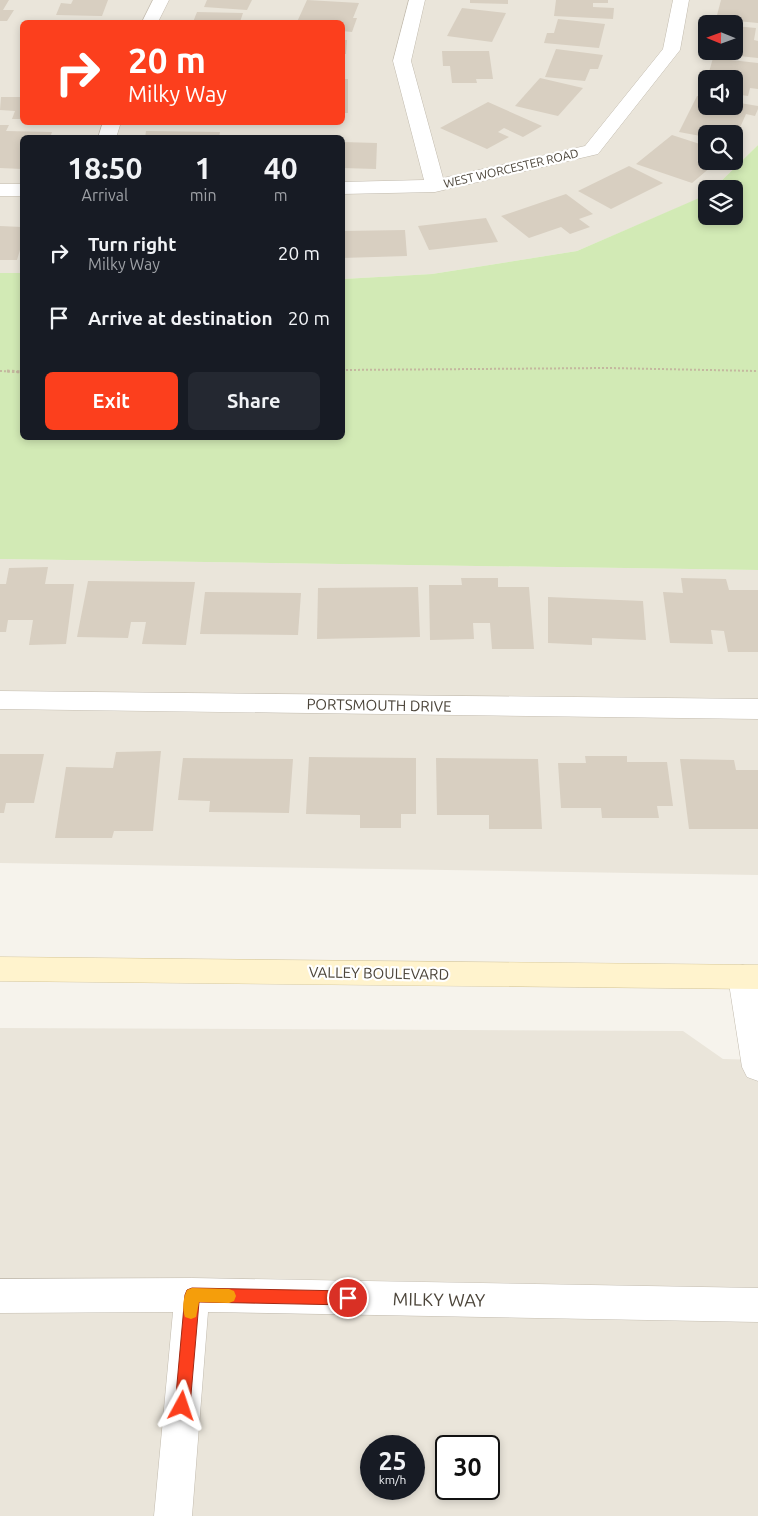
<!DOCTYPE html>
<style>
body{margin:0;font-family:Ubuntu,sans-serif;background:#242831;color:#f1f3f6;height:100vh;display:flex;flex-direction:column;font-size:19px;white-space:nowrap}
*{box-sizing:border-box;margin:0}
p{font-size:16px;color:#9ea1a6}
.icon{flex:none;width:28px;height:28px;fill:none;stroke:currentColor;stroke-width:2;stroke-linecap:round;stroke-linejoin:round}
.map{position:relative;flex:1;overflow:hidden}
.details{position:absolute;left:20px;top:135px;width:325px;height:305px;display:flex;flex-direction:column;background:#171b24;border-radius:8px;box-shadow:0 2px 8px #0003}
.details>*{flex:none}
.banner{position:absolute;left:20px;top:20px;width:325px;height:105px;border-radius:8px;box-shadow:0 2px 8px #0003;background:#fc3f1d;color:#fff;overflow:hidden}
.needle{width:32px;rotate:271deg}
.fabs{position:absolute;left:698px;top:15px;display:grid;gap:10px}
.fabs a{display:grid;place-items:center;width:45px;height:45px;border-radius:8px;background:#171b24;box-shadow:0 2px 8px #0003;font-size:25px}
.speed{position:absolute;left:360px;top:1435px;display:flex;gap:10px;font-size:25px;font-weight:700;text-align:center}
.speed>*{display:grid;place-content:center;width:65px;height:65px;border-radius:50%;background:#171b24;box-shadow:0 2px 8px #0003;line-height:1}
.speed small{font-size:12px;font-weight:400}
.speed .limit{border:2px solid #111;border-radius:8px;background:#fff;color:#111}
.pin{position:absolute;display:grid;place-items:center;width:42px;height:42px;color:#fff;margin:-21px;border:2px solid #fff;border-radius:50%;box-shadow:0 1px 5px #0007}
.me{position:absolute;width:55px;margin:-28px;rotate:5deg;stroke-linejoin:round;filter:drop-shadow(0 0 4px #0008)}
.turn{display:flex;align-items:center;gap:18px;height:105px;padding:0 25px;font-size:22px}
.turn .icon{width:65px;height:65px;stroke-width:2.5}
.turn b{display:block;font-size:35px;line-height:42px}
.eta{display:flex;justify-content:space-evenly;align-items:center;height:85px;text-align:center}
.eta b{font-size:30px;font-weight:700;line-height:35px}
.button{display:flex;gap:10px;margin-top:auto;padding:10px 25px}
.button a{flex:1;height:58px;border-radius:8px;background:#fc3f1d;color:#fff;font-size:20px;font-weight:700;line-height:58px;text-align:center}
.button a+a{background:#242831;color:#f1f3f6}
ul{padding:0;list-style:none}
li{display:flex;align-items:center;gap:15px;height:65px;padding:0 25px}
li div{flex:1}
li b{display:block;font-size:19px}
li em{font-style:normal}
.map>svg:first-child{display:block}
.residential{fill:#eae5da;fill-rule:evenodd}
.green{fill:#d2eab5}
.building{fill:#d8cfc1}
.lines{fill:none;stroke-linecap:round;stroke-linejoin:round}
.street-casing{stroke:#c2bbae;stroke-width:1}
.secondary-casing{stroke:#d6c79b;stroke-width:1}
.path-far1{stroke:#c4b79f;stroke-width:2;stroke-dasharray:2 2;stroke-linecap:butt}
.path{stroke:#c4b79f;stroke-width:3;stroke-dasharray:2.5 2.5;stroke-linecap:butt}
.street{fill:#fff;fill-rule:evenodd}
.secondary{fill:#fff3cd;fill-rule:evenodd}
.route{fill:#fc3f1d;stroke:#a42913}
.slow{fill:#f59e0b}
.labels{text-anchor:middle;dominant-baseline:central;stroke-width:4.5;stroke-linejoin:round;paint-order:stroke}
.far-street-label{font-size:12px;fill:#4b4439;stroke:#fff}
.street-label{font-size:15px;fill:#4b4439;stroke:#fff}
.near-street-label{font-size:18px;fill:#4b4439;stroke:#fff}
</style>
<div class="map">
<svg width="758" height="1516" viewBox="0 0 758 1516">
<rect width="100%" height="100%" fill="#f6f3ec"/>
<g class="residential">
<path d="M0,0H758V145L713,189H706L705,196L577,251L432,274L343,279L342,138H22V273H0ZM22,22H342V122H22ZM706,24H734V51H706ZM706,79H734V106H706ZM706,134H734V161H706Z"/>
<path d="M0,559L758,570V875L0,863Z"/>
<path d="M0,1028L683,1031L723,1059L758,1060V1516H0ZM371,1446H414V1489H371ZM446,1446H489V1489H446Z"/>
</g>
<path class="green" d="M758,145V570L0,559V273H22V438H342L343,279L432,274L577,251L706,195V216H734V189H713Z"/>
<g class="building">
<path d="M0,0H9L3,10H14L7,21H0Z"/>
<path d="M73,0H108L102,16L56,15L61,3L71,4Z"/>
<path d="M207,0H252L247,10L204,7Z"/>
<path d="M307,0L359,3L353,18H357L352,32L342,31V22H297Z"/>
<path d="M470,0H508V4L470,3Z"/>
<path d="M556,0H608V3H593V7L614,8L613,19L554,16Z"/>
<path d="M721,0H758V23L716,19Z"/>
<path d="M462,8L506,13L492,42L447,36Z"/>
<path d="M197,12L243,13L240,22H193Z"/>
<path d="M558,19L605,24L599,48L544,43L547,33H554Z"/>
<path d="M42,20L76,21V22H41Z"/>
<path d="M734,26L756,28L754,40L758,41V58L709,53L710,51H734Z"/>
<path d="M342,40H347L346,54H342Z"/>
<path d="M556,49L603,55L598,69H590L585,81L545,77Z"/>
<path d="M442,51H489L493,79H476L477,83H452L450,66H443Z"/>
<path d="M713,58L758,63V89L750,88L748,96L734,94V79H707Z"/>
<path d="M540,78L583,88L558,116L515,106Z"/>
<rect x="342" y="79" width="6" height="34"/>
<path d="M697,96L706,97V106H734V102L758,106V109L755,116L746,114L738,132L725,129L723,134H706V137L679,132Z"/>
<path d="M1,97H22V119H12L15,111L0,110Z"/>
<path d="M488,102L542,126L523,137L504,128L498,132L509,137L487,149L440,128Z"/>
<path d="M0,125H9L6,131L52,132L50,138H22L20,151H22V169L0,168Z"/>
<path d="M146,131L220,132L219,138H145Z"/>
<path d="M672,135L706,146V153L697,161L712,166L692,183L636,164Z"/>
<path d="M342,142L377,143L376,169L342,168Z"/>
<path d="M629,166L663,183L611,209L578,191Z"/>
<path d="M566,194L593,214L579,219L590,227L570,234L561,227L529,238L501,216Z"/>
<path d="M486,218L498,242L429,250L418,226Z"/>
<path d="M0,226L22,227V250H20L17,260H0Z"/>
<path d="M405,230L407,256L342,258V231Z"/>
<path d="M48,567L45,584H74L66,644L29,645L33,620H8L6,632H0V584H6L9,568Z"/>
<path d="M461,578H498V587H529L534,649H492L490,623H473L474,639L430,640L429,585H462Z"/>
<path d="M681,578L726,579L729,590H758V652H728L724,631L711,630L713,644L670,643L663,592L683,593Z"/>
<path d="M88,581L195,582L186,645L142,644L146,622H131L128,638L77,637Z"/>
<path d="M418,587L420,637L317,639L318,588Z"/>
<path d="M205,592L301,593L298,635L200,634Z"/>
<path d="M548,597L643,601L646,640L592,638V645L548,643Z"/>
<path d="M161,751L153,831H114L112,838H55L66,767L113,768L116,752Z"/>
<path d="M0,754H44L34,803H6L4,813H0Z"/>
<path d="M585,756H627V762H667L673,806H657L659,818H602L601,808H561L558,763H586Z"/>
<path d="M309,757L416,758V814H401V828H360V815L306,814Z"/>
<path d="M183,758L293,759L289,813L209,812L210,801L178,800Z"/>
<path d="M436,758L538,759L542,829H489V815H437Z"/>
<path d="M680,759L734,760L736,770H758V829H689Z"/>
</g>
<g class="lines">
<defs>
<g id="street">
<path d="M153,0H169L158,22H142Z"/>
<path d="M409,0H425L411,61L443,178L585,146L663,49L673,0H689L680,50L598,154L435,192L342,194V182L424,180L393,61Z"/>
<path d="M103,122H121L116,138H98Z"/>
<rect x="0" y="184" width="22" height="12"/>
<path d="M0,691L758,699V719L0,709Z"/>
<path d="M743,965L754,968L758,976V1081L747,1077L742,1067L728,977L732,968Z"/>
<path d="M192,1278L758,1288V1322L208,1312L192,1516H154L173,1312L0,1313V1279Z"/>
</g>
<path id="secondary" d="M0,957L758,965V989L0,981Z"/>
</defs>
<use href="#street" class="street-casing"/>
<use href="#secondary" class="secondary-casing"/>
<g class="path-far1">
<path d="M342,370L608,368L758,371"/>
<path d="M0,371L22,372"/>
</g>
<path class="path" d="M7,371L22,372"/>
<use href="#street" class="street"/>
<use href="#secondary" class="secondary"/>
</g>
<path class="route" d="M192,1288L348,1291L353,1293L355,1298L353,1303L348,1305L199,1302L190,1406L188,1411L182,1413L177,1411L175,1406L185,1295L187,1290Z"/>
<path class="slow" d="M192,1288L229,1289L234,1291L236,1296L234,1301L229,1303L199,1302L196,1317L191,1319L185,1317C182,1309 183,1298 187,1290Z"/>
<g class="labels">
<g class="far-street-label">
<text transform="translate(511 168) rotate(-13)">WEST WORCESTER ROAD</text>
</g>
<g class="street-label">
<text transform="translate(379 705) rotate(1)">PORTSMOUTH DRIVE</text>
<text transform="translate(379 973) rotate(1)">VALLEY BOULEVARD</text>
</g>
<g class="near-street-label">
<text transform="translate(439 1299) rotate(1)">MILKY WAY</text>
</g>
</g>
</svg>
<div class="fabs">
<a><svg class="needle" viewBox="-14 -14 28 28"><path d="M0-13l5 13h-10z" fill="#e53935"/><path d="M0 13l5-13h-10z" fill="#9ea1a6"/></svg></a>
<a><svg class="icon" aria-label="sound" viewBox="0 0 24 24"><path d="M4 9h4l5-4v14l-5-4H4zM17 9q2 3 0 6"/></svg></a>
<a><svg class="icon" aria-label="search" viewBox="0 0 24 24"><circle cx="10" cy="10" r="6"/><path d="M15 15l6 6"/></svg></a>
<a><svg class="icon" aria-label="layers" viewBox="0 0 24 24"><path d="M12 4l9 5-9 5-9-5zM3 14l9 5 9-5"/></svg></a>
</div>
<div class="speed"><div>25<small>km/h</small></div><div class="limit">30</div></div>
<div class="pin" style="left:348px;top:1298px;background:#d93025"><svg class="icon" aria-label="arrive" viewBox="0 0 24 24"><path d="M6 21V4h12l-3 4 3 4H6"/></svg></div>
<svg class="me" style="left:182px;top:1406px" viewBox="-20 -20 40 40"><path d="M0-17L14 15 0 8-14 15z" fill="#fc3f1d" stroke="#fff" stroke-width="4"/></svg>
<div class="banner">
<div class="turn"><svg class="icon" aria-label="right" viewBox="0 0 24 24"><path d="M7 20v-9h11M14 6l5 5-5 5"/></svg><div><b>20 m</b>Milky Way</div></div>
</div>
<section class="details">
<div class="eta">
<div><b>18:50</b><p>Arrival</p></div>
<div><b>1</b><p>min</p></div>
<div><b>40</b><p>m</p></div>
</div>
<ul>
<li><svg class="icon" aria-label="right" viewBox="0 0 24 24"><path d="M7 20v-9h11M14 6l5 5-5 5"/></svg><div><b>Turn right</b><p>Milky Way</p></div><em>20 m</em></li>
<li><svg class="icon" aria-label="arrive" viewBox="0 0 24 24"><path d="M6 21V4h12l-3 4 3 4H6"/></svg><div><b>Arrive at destination</b></div><em>20 m</em></li>
</ul>
<div class="button"><a>Exit</a><a>Share</a></div>
</section>
</div>
